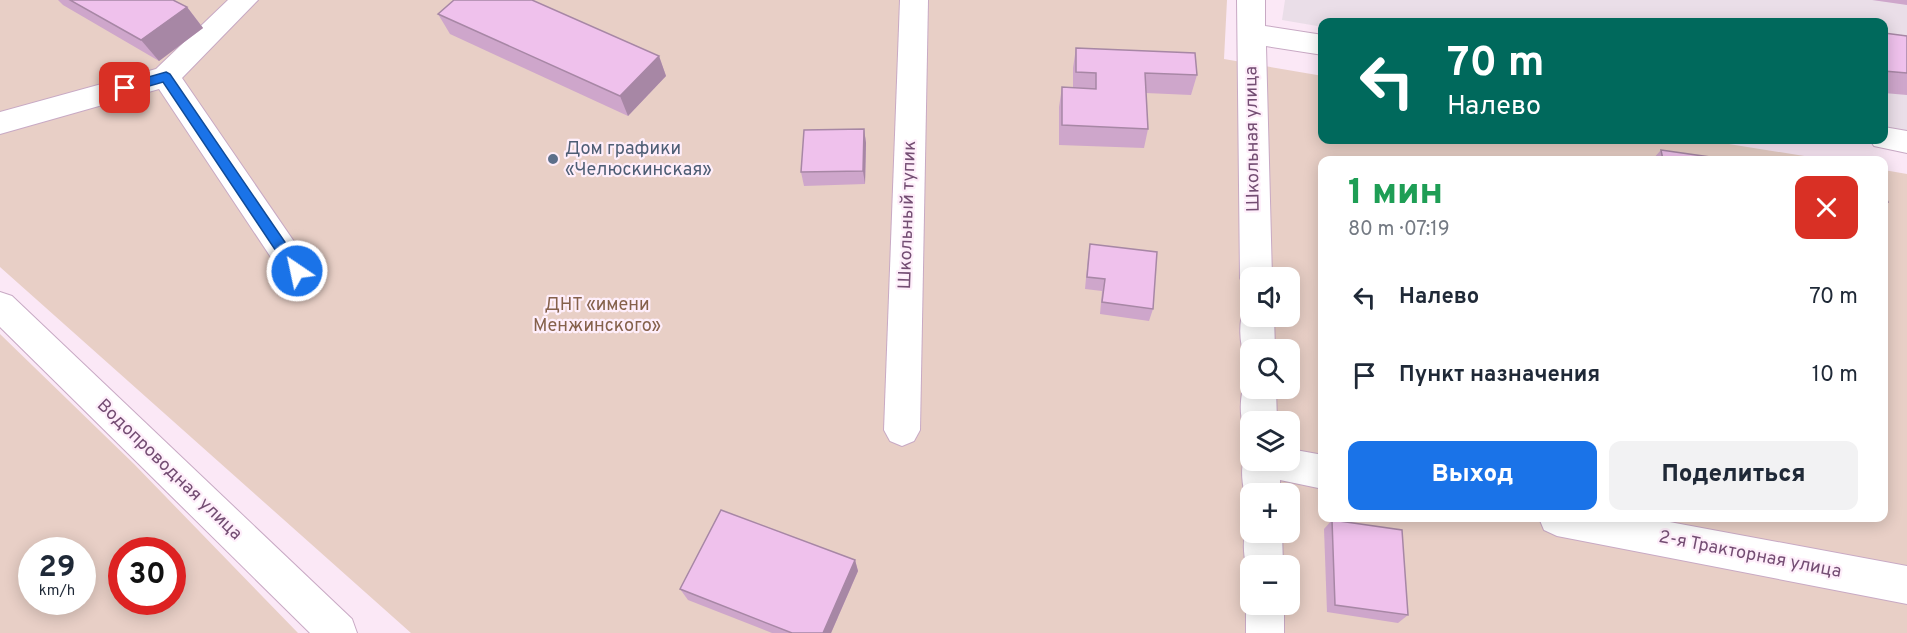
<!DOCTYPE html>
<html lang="ru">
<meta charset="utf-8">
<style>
body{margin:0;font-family:Overpass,sans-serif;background:#f2f2f3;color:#1f2937;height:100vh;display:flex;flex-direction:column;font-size:22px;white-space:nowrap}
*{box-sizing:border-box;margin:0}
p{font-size:20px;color:#747a83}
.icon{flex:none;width:33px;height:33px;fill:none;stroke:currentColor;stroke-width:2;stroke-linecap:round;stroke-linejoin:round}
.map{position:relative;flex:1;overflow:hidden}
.details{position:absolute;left:1318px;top:156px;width:570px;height:366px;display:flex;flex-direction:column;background:#fff;border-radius:12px;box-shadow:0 3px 15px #0003}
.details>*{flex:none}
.top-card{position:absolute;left:1318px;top:18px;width:570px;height:126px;border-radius:12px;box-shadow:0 3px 15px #0003;background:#00695c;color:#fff;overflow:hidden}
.fabs{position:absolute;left:1240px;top:267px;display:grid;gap:12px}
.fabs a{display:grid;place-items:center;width:60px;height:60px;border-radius:12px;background:#fff;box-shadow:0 3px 15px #0003;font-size:30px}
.speed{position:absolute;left:18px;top:537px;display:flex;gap:12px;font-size:30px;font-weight:700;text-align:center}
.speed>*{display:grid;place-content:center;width:78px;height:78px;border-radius:50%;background:#fff;box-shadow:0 3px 15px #0003;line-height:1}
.speed small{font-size:15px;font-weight:400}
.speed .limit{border:9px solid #d22;background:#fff;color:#111}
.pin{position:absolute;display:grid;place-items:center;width:51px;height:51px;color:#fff;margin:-26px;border-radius:12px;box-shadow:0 3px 9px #0006}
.me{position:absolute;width:66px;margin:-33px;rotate:326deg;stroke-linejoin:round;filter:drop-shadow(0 0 4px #0008)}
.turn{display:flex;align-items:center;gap:21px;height:126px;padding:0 30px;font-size:27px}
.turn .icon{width:78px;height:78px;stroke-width:2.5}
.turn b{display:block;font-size:42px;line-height:51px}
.round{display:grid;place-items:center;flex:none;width:63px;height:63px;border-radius:12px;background:#f2f2f3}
.headline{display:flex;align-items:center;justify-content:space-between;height:102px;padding:0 30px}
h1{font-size:36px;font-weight:800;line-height:45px;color:#1e9e55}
.button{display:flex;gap:12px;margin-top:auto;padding:12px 30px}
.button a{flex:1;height:69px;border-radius:12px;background:#1a73e8;color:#fff;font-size:24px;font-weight:800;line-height:69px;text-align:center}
.button a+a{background:#f2f2f3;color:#1f2937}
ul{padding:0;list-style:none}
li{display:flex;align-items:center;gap:18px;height:78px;padding:0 30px}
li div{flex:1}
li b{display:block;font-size:22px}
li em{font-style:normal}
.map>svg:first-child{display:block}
.industrial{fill:#eadee8}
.green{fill:#e8cfc6;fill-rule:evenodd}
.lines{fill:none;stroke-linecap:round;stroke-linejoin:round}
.minor-casing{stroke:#c8a9c4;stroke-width:2}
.minor{fill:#fff;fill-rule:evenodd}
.wall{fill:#cea6cb}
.shaded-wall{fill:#a787a5}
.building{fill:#efc1ec;stroke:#a787a5;stroke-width:1.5}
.route{fill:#1a73e8;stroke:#114b97;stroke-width:1.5}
.service-dot{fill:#5c6f8a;stroke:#feeefa;stroke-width:2}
.labels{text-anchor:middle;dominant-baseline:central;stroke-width:4.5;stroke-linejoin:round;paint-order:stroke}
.street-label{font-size:18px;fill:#744d73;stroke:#feeefa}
.service-label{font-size:18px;fill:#4e5e75;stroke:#feeefa;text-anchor:start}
.park-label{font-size:18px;fill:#85614b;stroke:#feeefa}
</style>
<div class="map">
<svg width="1907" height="633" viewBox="0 0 1907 633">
<rect width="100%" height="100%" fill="#fbe8f6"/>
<path class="industrial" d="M1285,0H1907V131L1884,127V22H1323V27L1282,20Z"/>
<g class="green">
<path d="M0,0H1227L1224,59L1323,76V140H1704L1829,160H1323V518H1884V170L1907,174V633H411L0,267ZM1251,278H1290V316H1251ZM1251,350H1290V388H1251ZM1251,422H1290V460H1251ZM1251,494H1290V532H1251ZM1251,566H1290V604H1251Z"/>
<path d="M0,334L134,464L298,633H0ZM32,550H82V602H32ZM122,550H172V602H122Z"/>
</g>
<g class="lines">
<defs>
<g id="minor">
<path d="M228,0H258L182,78L308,262L313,271L308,280L297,284L286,280L159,89L0,134V112L156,69Z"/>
<path d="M900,0H928L920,430L914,441L902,446L890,441L884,430Z"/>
<path d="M1237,0H1265V26L1323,35V55L1266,46L1272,278H1251V290L1245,288L1240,278Z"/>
<path d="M1884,127L1907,131V153L1874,146L1870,140H1884Z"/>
<path d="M0,292L12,296L352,619L357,633H310L0,327Z"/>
<path d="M1251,304V316H1274L1275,350H1251V362L1246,360C1239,344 1238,322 1245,306Z"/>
<path d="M1251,376V388H1276L1277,422H1251V435C1236,425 1240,391 1247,377Z"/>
<path d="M1251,447V460H1290V449L1323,455V489L1280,480V494H1251L1249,506C1242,490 1237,460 1251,447Z"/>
<path d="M1539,518H1648L1907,566V604L1557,536L1544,530Z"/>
<path d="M1251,519V532H1282L1283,566H1251V579C1243,562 1240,535 1251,519Z"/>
<path d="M1251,591V604H1284V633H1246V604Z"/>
</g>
</defs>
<use href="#minor" class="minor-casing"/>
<use href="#minor" class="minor"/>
</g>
<g class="wall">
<path d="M58,0H173L187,7L203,28L159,61L63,5Z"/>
<path d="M1872,0H1907V5Z"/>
<path d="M438,14L659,56L666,76L628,116L450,34Z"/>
<path d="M1884,33L1907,36V95L1884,93Z"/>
<path d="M1076,48L1197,75L1191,95L1146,93L1148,129L1144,148L1059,145V107L1062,87L1073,88V68Z"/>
<path d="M864,129L866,143L865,184L804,186L801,172Z"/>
<path d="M1661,150L1724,160H1652Z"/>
<path d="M1090,244L1153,309L1149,321L1100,314L1102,291L1085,289L1088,257Z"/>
<path d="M1332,520L1408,615L1398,623L1327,612L1324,529Z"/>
<path d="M855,560L858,571L831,633H772L688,600L680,589Z"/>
</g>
<g class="shaded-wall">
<path d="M187,7L203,28L159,61L141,40Z"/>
<path d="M659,56L666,76L628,116L620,96Z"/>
<path d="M864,129L866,143L865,184L863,171Z"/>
<path d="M855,560L858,571L831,633H823Z"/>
</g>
<g class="building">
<path d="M70,0H173L187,7L141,40Z"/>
<path d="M454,0H532L659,56L620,96L438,14Z"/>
<path d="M1884,33L1907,36V73L1884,71Z"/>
<path d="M1076,48L1195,53L1197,75L1145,73L1148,129L1062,125V87L1096,89V73L1076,72Z"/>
<path d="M864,129L863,171L801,172L804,130Z"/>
<path d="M1661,150L1724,159V160H1663Z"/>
<path d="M1884,193L1888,202H1884Z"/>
<path d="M1090,244L1157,252L1153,309L1102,302L1105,279L1087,277Z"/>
<path d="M721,510L855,560L823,633H792L680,589Z"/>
<path d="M1332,520L1402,530L1408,615L1335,605Z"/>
</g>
<path class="route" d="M166,72L170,74L302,267V275H292L163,82L125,93L119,88L120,85Z"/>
<circle class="service-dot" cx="553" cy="159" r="6"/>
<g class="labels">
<g class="street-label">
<text transform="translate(1253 139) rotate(-91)">Школьная улица</text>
<text transform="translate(908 215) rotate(-88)">Школьный тупик</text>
<text transform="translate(169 470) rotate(44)">Водопроводная улица</text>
<text transform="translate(1750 555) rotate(11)">2-я Тракторная улица</text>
</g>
<g class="service-label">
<text x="565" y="149">Дом графики<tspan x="565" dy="21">«Челюскинская»</tspan></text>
</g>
<g class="park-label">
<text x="597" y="305">ДНТ «имени<tspan x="597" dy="21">Менжинского»</tspan></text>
</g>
</g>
</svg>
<div class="fabs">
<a><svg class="icon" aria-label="sound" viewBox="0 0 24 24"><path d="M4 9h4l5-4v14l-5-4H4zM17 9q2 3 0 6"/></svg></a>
<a><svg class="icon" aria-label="search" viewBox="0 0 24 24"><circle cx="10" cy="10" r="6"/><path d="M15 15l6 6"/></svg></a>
<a><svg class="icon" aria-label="layers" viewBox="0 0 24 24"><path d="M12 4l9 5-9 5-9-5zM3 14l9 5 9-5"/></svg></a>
<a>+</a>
<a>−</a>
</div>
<div class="speed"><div>29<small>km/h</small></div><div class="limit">30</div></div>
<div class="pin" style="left:125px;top:88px;background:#d93025"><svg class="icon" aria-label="arrive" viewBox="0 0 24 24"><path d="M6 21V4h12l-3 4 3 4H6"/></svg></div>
<svg class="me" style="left:297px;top:271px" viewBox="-20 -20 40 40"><circle r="17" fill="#1a73e8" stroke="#fff" stroke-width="3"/><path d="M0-11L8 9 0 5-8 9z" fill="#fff"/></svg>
<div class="top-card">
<div class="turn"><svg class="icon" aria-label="left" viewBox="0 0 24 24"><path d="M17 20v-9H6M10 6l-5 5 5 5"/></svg><div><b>70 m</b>Налево</div></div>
</div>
<section class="details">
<div class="headline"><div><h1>1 мин</h1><p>80 m · 07:19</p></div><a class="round" style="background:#d93025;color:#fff"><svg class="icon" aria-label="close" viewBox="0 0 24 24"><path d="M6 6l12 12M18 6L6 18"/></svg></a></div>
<ul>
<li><svg class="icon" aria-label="left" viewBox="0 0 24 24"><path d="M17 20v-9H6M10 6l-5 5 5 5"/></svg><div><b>Налево</b></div><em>70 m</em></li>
<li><svg class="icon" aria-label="arrive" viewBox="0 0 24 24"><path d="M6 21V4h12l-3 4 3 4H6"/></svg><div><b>Пункт назначения</b></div><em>10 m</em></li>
</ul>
<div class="button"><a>Выход</a><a>Поделиться</a></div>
</section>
</div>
